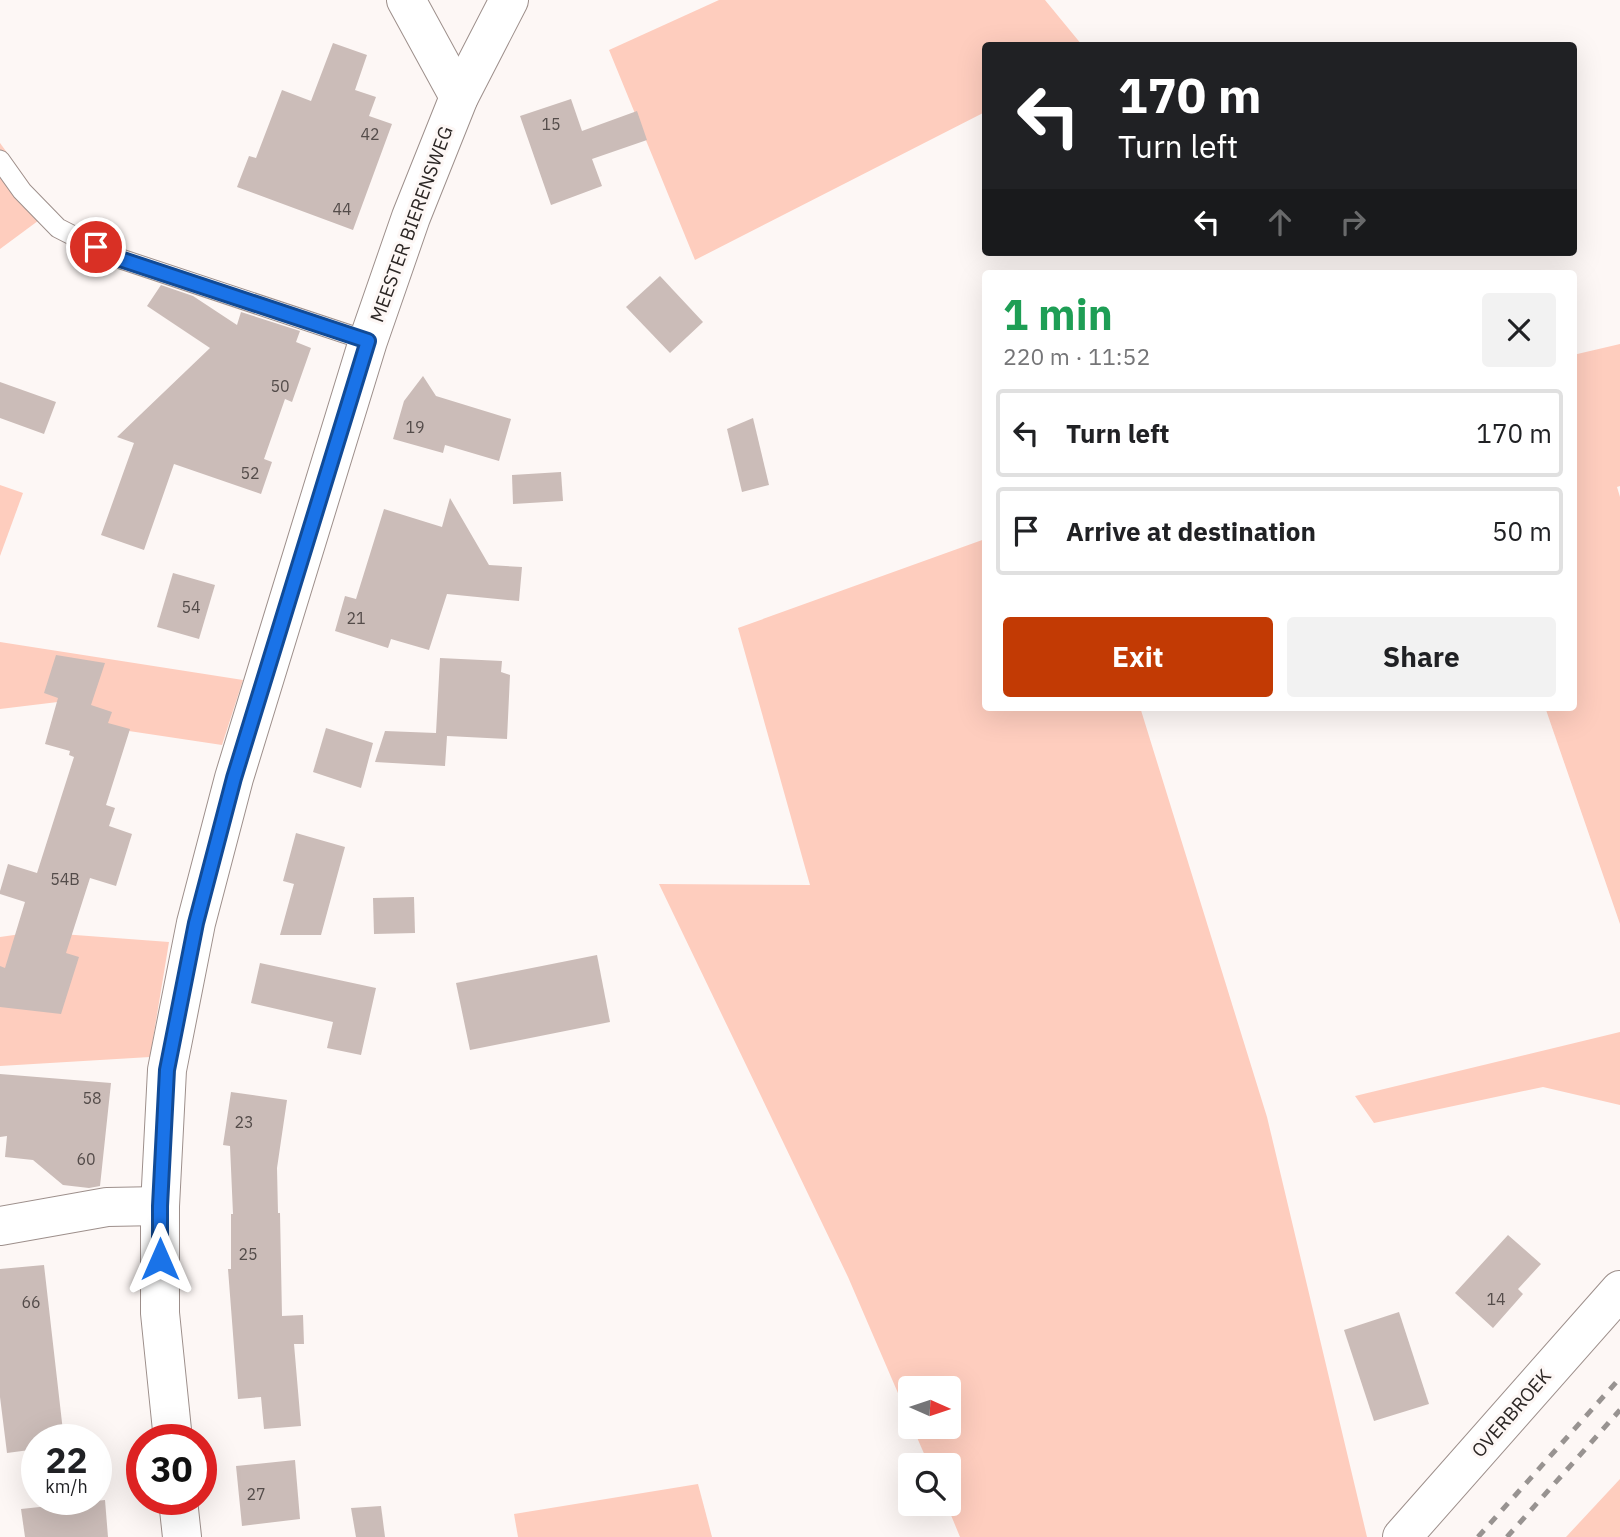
<!DOCTYPE html>
<meta charset="utf-8">
<style>
body{margin:0;font-family:"IBM Plex Sans",sans-serif;background:#f2f2f2;color:#202124;height:100vh;display:flex;flex-direction:column;font-size:26px;white-space:nowrap}
*{box-sizing:border-box;margin:0}
p{font-size:23px;color:#757577}
.icon{flex:none;width:38px;height:38px;fill:none;stroke:currentColor;stroke-width:2;stroke-linecap:round;stroke-linejoin:round}
.map{position:relative;flex:1;overflow:hidden}
.panel{position:absolute;left:982px;top:270px;width:595px;height:441px;display:flex;flex-direction:column;background:#fff;border-radius:7px;box-shadow:0 7px 28px #0002}
.panel>*{flex:none}
.hud{position:absolute;left:982px;top:42px;width:595px;height:214px;border-radius:7px;box-shadow:0 7px 28px #0002;background:#202124;color:#fff;overflow:hidden}
.needle{width:46px;rotate:93deg}
.tools{position:absolute;left:898px;top:1376px;display:grid;gap:14px}
.tools a{display:grid;place-items:center;width:63px;height:63px;border-radius:7px;background:#fff;box-shadow:0 7px 28px #0002;font-size:35px}
.speed{position:absolute;left:21px;top:1424px;display:flex;gap:14px;font-size:35px;font-weight:700;text-align:center}
.speed>*{display:grid;place-content:center;width:91px;height:91px;border-radius:50%;background:#fff;box-shadow:0 7px 28px #0002;line-height:1}
.speed small{font-size:18px;font-weight:400}
.speed .limit{border:10px solid #d22;background:#fff;color:#111}
.pin{position:absolute;display:grid;place-items:center;width:60px;height:60px;color:#fff;margin:-30px;border:4px solid #fff;border-radius:50%;box-shadow:0 2px 7px #0007}
.me{position:absolute;width:77px;margin:-38px;rotate:0deg;stroke-linejoin:round;filter:drop-shadow(0 0 5px #0008)}
.turn{display:flex;align-items:center;gap:24px;height:147px;padding:0 21px;font-size:32px}
.turn .icon{width:91px;height:91px;stroke-width:2.5}
.turn b{display:block;font-size:49px;line-height:60px}
.lanes{display:flex;align-items:center;height:66px;padding:0 21px;background:#0003;justify-content:center;gap:35px;direction:ltr}
.lanes .off{opacity:.35}
.round{display:grid;place-items:center;flex:none;width:74px;height:74px;border-radius:7px;background:#f2f2f2}
.head{display:flex;align-items:center;justify-content:space-between;height:119px;padding:0 21px}
h1{font-size:42px;font-weight:700;line-height:52px;color:#1e9e55}
.primary-button{display:flex;gap:14px;margin-top:auto;padding:14px 21px}
.primary-button a{flex:1;height:80px;border-radius:7px;background:#c23a04;color:#fff;font-size:28px;font-weight:700;line-height:80px;text-align:center}
.primary-button a+a{background:#f2f2f2;color:#202124}
ul{padding:0;list-style:none}
li{display:flex;align-items:center;gap:21px;height:88px;margin:0 14px 10px;padding:0 7px;border:4px solid #e0e0e0;border-radius:7px}
li div{flex:1}
li b{display:block;font-size:26px}
li em{font-style:normal}
.map>svg:first-child{display:block}
.green{fill:#fecdbe}
.building{fill:#cbbcb8}
.lines{fill:none;stroke-linecap:round;stroke-linejoin:round}
.service-casing{stroke:#9d8f8b;stroke-width:21}
.minor-casing{stroke:#9d8f8b;stroke-width:40}
.service{stroke:#fff;stroke-width:19}
.minor{stroke:#fff;stroke-width:38}
.rail{stroke:#989391;stroke-width:5;stroke-dasharray:9 9;stroke-linecap:butt}
.route-casing{stroke:#114b97;stroke-width:18}
.route{stroke:#1a73e8;stroke-width:12}
.labels{text-anchor:middle;dominant-baseline:central;stroke-width:6;stroke-linejoin:round;paint-order:stroke}
.number-label{font-size:16px;fill:#544c4a}
.street-label{font-size:19px;fill:#2c2725;stroke:#fdf7f5}
</style>
<div class="map">
<svg width="1620" height="1537" viewBox="0 0 1620 1537">
<rect width="100%" height="100%" fill="#fdf7f5"/>
<g class="green">
<path d="M719,0H1045L1082,45L985,46V112L695,260L609,50Z"/>
<path d="M0,143L50,212L0,249Z"/>
<path d="M1620,344V486L1617,487L1620,497V924L1545,707H1573V355Z"/>
<path d="M0,485L23,493L0,556Z"/>
<path d="M985,539V707H1140L1267,1117L1367,1537H960L946,1503H948V1465H929L912,1426H948V1388H910V1421L848,1277L659,884L810,885L738,628Z"/>
<path d="M0,642L243,680L222,745L69,722L66,701L0,709Z"/>
<path d="M35,932L169,942L150,1057L0,1066V937Z"/>
<path d="M1620,1032V1105L1543,1087L1374,1123L1355,1096Z"/>
<path d="M1620,1479V1537H1566Z"/>
<path d="M698,1484L712,1537H518L514,1514Z"/>
</g>
<g class="building">
<path d="M333,43L367,55L355,90L376,97L369,116L392,124L353,230L237,187L249,156L256,158L282,90L311,101Z"/>
<path d="M571,99L582,131L637,111L647,140L592,159L602,186L551,205L520,116Z"/>
<path d="M660,276L703,322L670,353L626,307Z"/>
<path d="M161,285L193,296L237,325L241,312L300,331L296,342L311,348L292,402L285,399L264,459L272,462L261,494L174,464L144,550L101,535L134,443L117,437L210,348L147,306Z"/>
<path d="M423,376L436,396L511,419L499,461L445,445L443,453L393,439L404,401Z"/>
<path d="M0,382L56,402L44,434L0,418Z"/>
<path d="M753,418L769,485L742,492L727,429Z"/>
<path d="M561,472L563,501L513,504L512,475Z"/>
<path d="M450,498L489,565L522,567L519,601L447,594L429,650L391,639L388,648L335,631L345,596L356,599L384,509L442,527Z"/>
<path d="M173,573L215,585L199,639L157,627Z"/>
<path d="M56,655L105,663L91,705L112,712L108,723L130,729L106,805L115,808L109,826L132,834L116,886L90,878L66,953L79,957L61,1014L0,1007V966L5,968L25,902L0,894V891L8,864L37,873L74,757L69,755L70,751L45,744L58,698L44,693Z"/>
<path d="M440,658L502,661L501,672L510,675L507,739L447,736L445,766L375,762L385,731L436,733Z"/>
<path d="M326,728L373,743L361,788L313,772Z"/>
<path d="M296,833L345,847L321,935H280L294,884L283,881Z"/>
<path d="M414,897L415,933L374,934L373,898Z"/>
<path d="M597,955L610,1022L470,1050L456,983Z"/>
<path d="M260,963L376,988L361,1055L327,1048L333,1022L251,1003Z"/>
<path d="M0,1074L111,1083L100,1186L89,1188L63,1185L33,1160L5,1157L7,1136L0,1137Z"/>
<path d="M231,1092L287,1100L277,1168L278,1213H280L282,1316L303,1315L304,1344H294L301,1426L264,1429L261,1397L238,1399L228,1269H231V1214H233L230,1146L223,1145Z"/>
<path d="M1508,1235L1541,1264L1518,1289L1523,1294L1493,1328L1455,1293Z"/>
<path d="M44,1265L64,1440H37V1449L7,1453L0,1397V1269Z"/>
<path d="M1399,1312L1429,1404L1374,1421L1344,1330Z"/>
<path d="M295,1460L300,1519L242,1526L236,1466Z"/>
<path d="M105,1500L108,1537H25L21,1509Z"/>
<path d="M381,1506L385,1537H356L351,1508Z"/>
</g>
<g class="lines">
<defs>
<path id="service" d="M0,160L22,191L58,228L115,257L368,341"/>
<g id="minor">
<path d="M406,0L459,97"/>
<path d="M0,1226L107,1207L160,1206"/>
<path d="M173,1440L160,1313V1206L167,1070L196,923L234,778L368,341L411,217L459,97L509,0"/>
<path d="M178,1500L182,1537"/>
<path d="M1402,1537L1620,1290"/>
</g>
</defs>
<use href="#service" class="service-casing"/>
<use href="#minor" class="minor-casing"/>
<use href="#service" class="service"/>
<use href="#minor" class="minor"/>
<g class="rail">
<path d="M1478,1537L1620,1378"/>
<path d="M1507,1537L1620,1410"/>
</g>
</g>
<g class="lines">
<defs>
<path id="route" d="M96,247L114,257L368,341L234,778L196,923L167,1070L160,1206V1259"/>
</defs>
<use href="#route" class="route-casing"/>
<use href="#route" class="route"/>
</g>
<g class="labels">
<g class="number-label">
<text x="551" y="124">15</text>
<text x="370" y="134">42</text>
<text x="342" y="209">44</text>
<text x="280" y="386">50</text>
<text x="415" y="427">19</text>
<text x="250" y="473">52</text>
<text x="191" y="607">54</text>
<text x="356" y="618">21</text>
<text x="65" y="879">54B</text>
<text x="92" y="1098">58</text>
<text x="244" y="1122">23</text>
<text x="86" y="1159">60</text>
<text x="248" y="1254">25</text>
<text x="1496" y="1299">14</text>
<text x="31" y="1302">66</text>
<text x="256" y="1494">27</text>
</g>
<g class="street-label">
<text transform="translate(411 224) rotate(-70)">MEESTER BIERENSWEG</text>
<text transform="translate(1511 1413) rotate(-49)">OVERBROEK</text>
</g>
</g>
</svg>
<div class="tools">
<a><svg class="needle" viewBox="-14 -14 28 28"><path d="M0-13l5 13h-10z" fill="#e53935"/><path d="M0 13l5-13h-10z" fill="#757577"/></svg></a>
<a><svg class="icon" aria-label="search" viewBox="0 0 24 24"><circle cx="10" cy="10" r="6"/><path d="M15 15l6 6"/></svg></a>
</div>
<div class="speed"><div>22<small>km/h</small></div><div class="limit">30</div></div>
<div class="pin" style="left:96px;top:247px;background:#d93025"><svg class="icon" aria-label="arrive" viewBox="0 0 24 24"><path d="M6 21V4h12l-3 4 3 4H6"/></svg></div>
<svg class="me" style="left:160px;top:1259px" viewBox="-20 -20 40 40"><path d="M0-17L14 15 0 8-14 15z" fill="#1a73e8" stroke="#fff" stroke-width="4"/></svg>
<div class="hud">
<div class="turn"><svg class="icon" aria-label="left" viewBox="0 0 24 24"><path d="M17 20v-9H6M10 6l-5 5 5 5"/></svg><div><b>170 m</b>Turn left</div></div>
<div class="lanes"><svg class="icon" aria-label="left" viewBox="0 0 24 24"><path d="M17 20v-9H6M10 6l-5 5 5 5"/></svg><svg class="icon off" aria-label="ahead" viewBox="0 0 24 24"><path d="M12 20V5M6 11l6-6 6 6"/></svg><svg class="icon off" aria-label="right" viewBox="0 0 24 24"><path d="M7 20v-9h11M14 6l5 5-5 5"/></svg></div>
</div>
<section class="panel">
<div class="head"><div><h1>1 min</h1><p>220 m · 11:52</p></div><a class="round"><svg class="icon" aria-label="close" viewBox="0 0 24 24"><path d="M6 6l12 12M18 6L6 18"/></svg></a></div>
<ul>
<li><svg class="icon" aria-label="left" viewBox="0 0 24 24"><path d="M17 20v-9H6M10 6l-5 5 5 5"/></svg><div><b>Turn left</b></div><em>170 m</em></li>
<li><svg class="icon" aria-label="arrive" viewBox="0 0 24 24"><path d="M6 21V4h12l-3 4 3 4H6"/></svg><div><b>Arrive at destination</b></div><em>50 m</em></li>
</ul>
<div class="primary-button"><a>Exit</a><a>Share</a></div>
</section>
</div>
